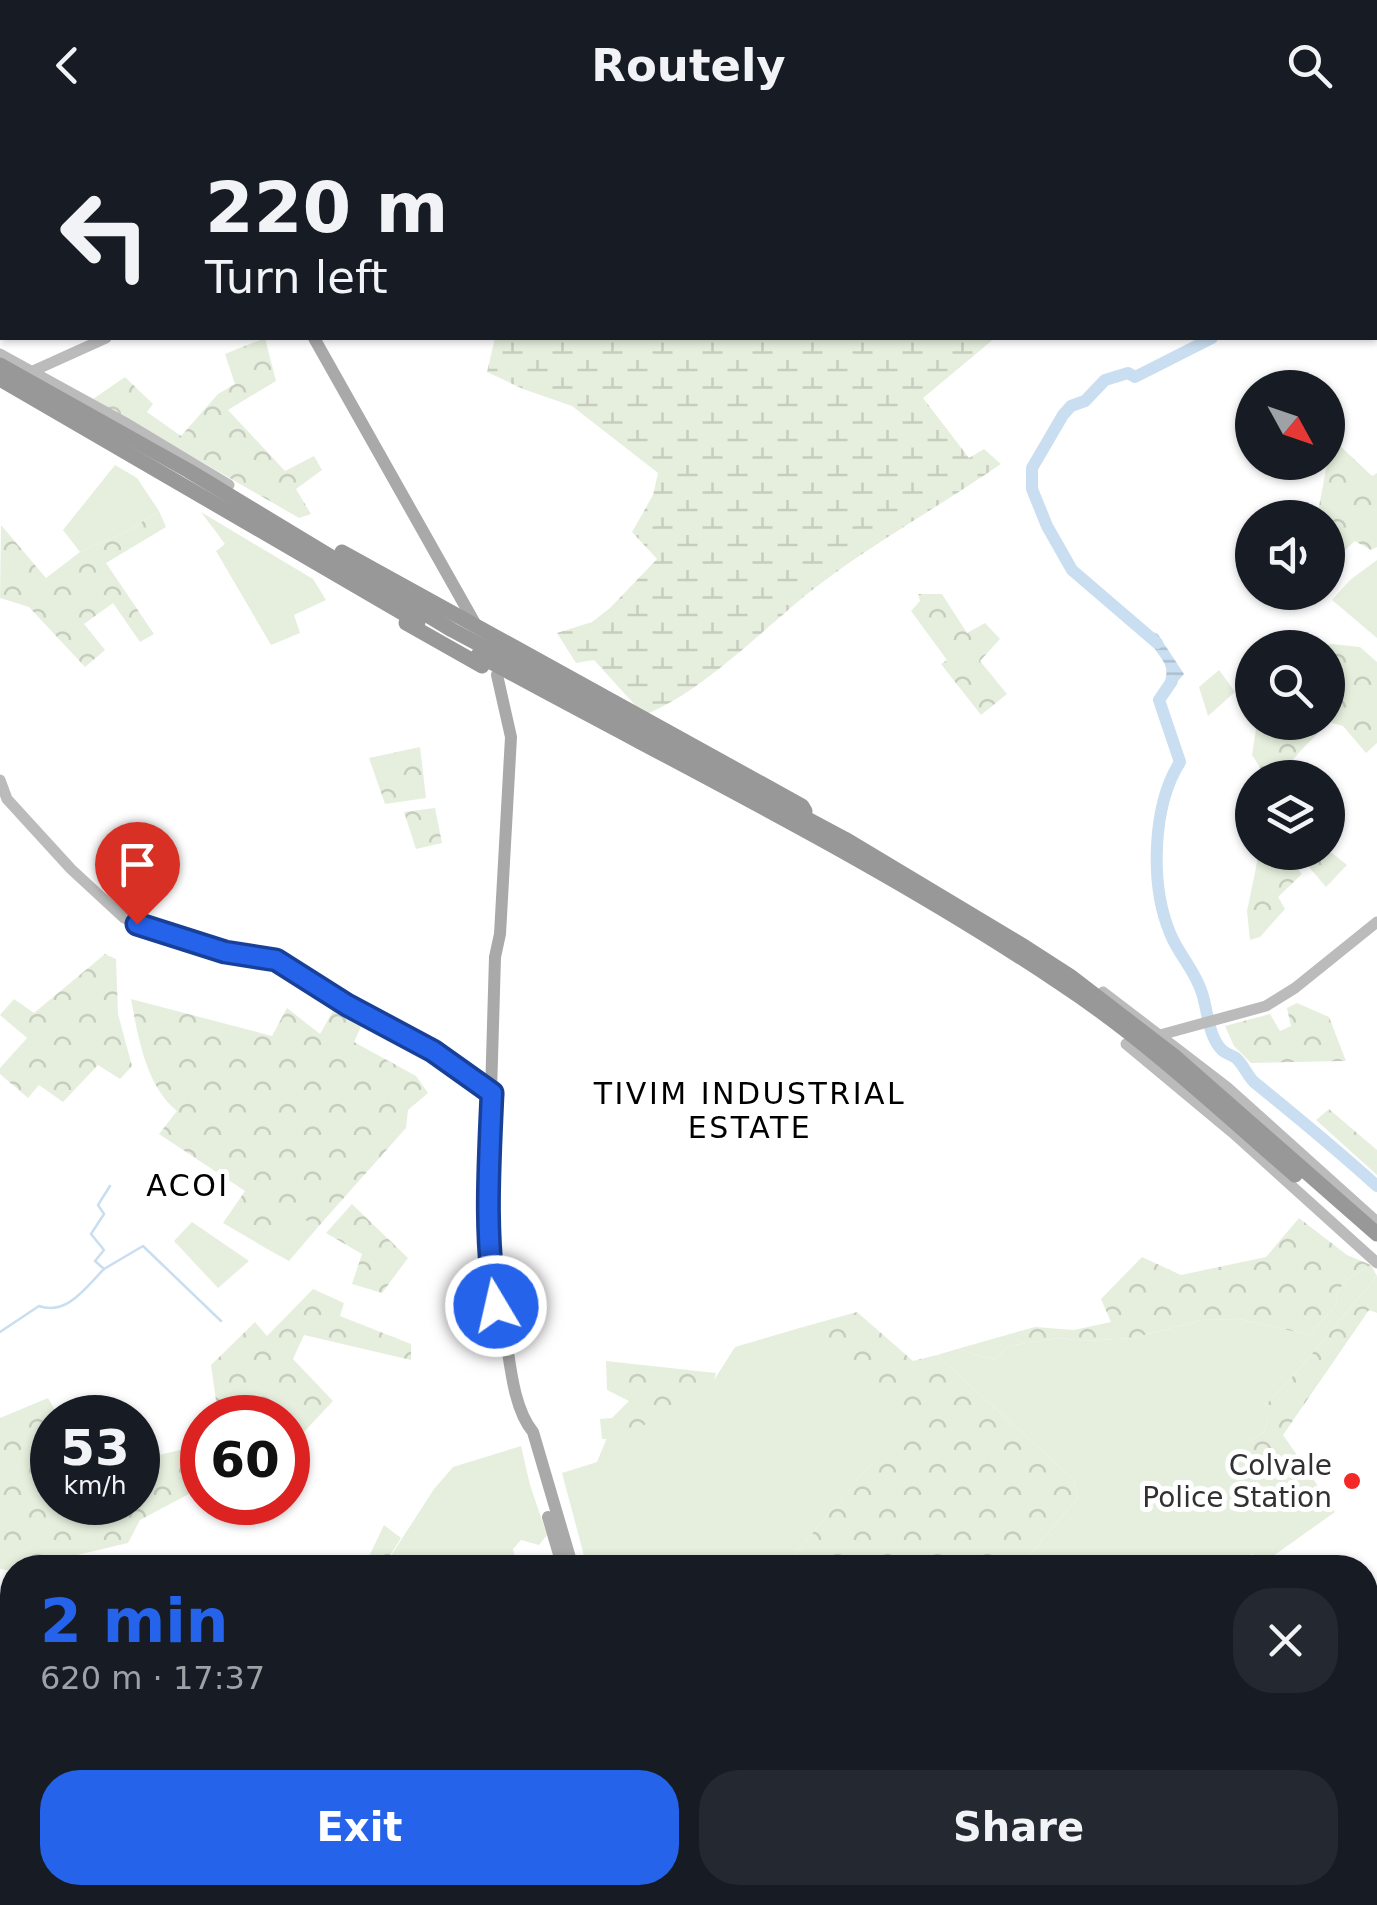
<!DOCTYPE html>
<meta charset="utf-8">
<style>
body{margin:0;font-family:"DejaVu Sans",sans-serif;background:#242831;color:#f1f3f6;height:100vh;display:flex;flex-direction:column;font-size:38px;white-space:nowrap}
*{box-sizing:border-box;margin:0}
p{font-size:32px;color:#9ea1a6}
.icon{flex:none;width:55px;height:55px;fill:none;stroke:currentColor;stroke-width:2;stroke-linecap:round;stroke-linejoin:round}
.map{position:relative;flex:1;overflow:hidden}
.drawer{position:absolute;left:0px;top:1425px;width:1378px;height:350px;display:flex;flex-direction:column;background:#171b24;border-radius:40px 40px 0 0;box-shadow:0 2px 8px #0004}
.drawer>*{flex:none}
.hud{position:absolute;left:0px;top:0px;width:1378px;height:210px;box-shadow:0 2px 8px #0004;background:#171b24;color:#f1f3f6;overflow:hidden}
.needle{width:65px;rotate:130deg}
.fabs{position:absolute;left:1235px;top:240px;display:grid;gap:20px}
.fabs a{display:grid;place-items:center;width:110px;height:110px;border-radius:50%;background:#171b24;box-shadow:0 2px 8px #0004;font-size:50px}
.speed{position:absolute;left:30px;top:1265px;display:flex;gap:20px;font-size:50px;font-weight:700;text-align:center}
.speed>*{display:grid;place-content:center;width:130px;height:130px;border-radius:50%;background:#171b24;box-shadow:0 2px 8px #0004;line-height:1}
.speed small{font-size:25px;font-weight:400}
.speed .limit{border:15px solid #d22;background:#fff;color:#111}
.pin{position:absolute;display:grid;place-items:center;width:85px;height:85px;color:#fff;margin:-102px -42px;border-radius:50% 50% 50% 0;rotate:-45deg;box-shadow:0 0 10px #0007}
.pin .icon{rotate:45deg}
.me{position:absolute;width:110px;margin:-55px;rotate:351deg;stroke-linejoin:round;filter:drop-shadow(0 0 8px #0008)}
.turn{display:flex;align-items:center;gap:35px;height:210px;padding:0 40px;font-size:45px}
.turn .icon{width:130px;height:130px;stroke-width:2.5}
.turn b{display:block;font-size:70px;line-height:85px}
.round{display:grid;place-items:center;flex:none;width:105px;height:105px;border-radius:40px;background:#242831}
.overview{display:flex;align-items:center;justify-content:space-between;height:170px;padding:0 40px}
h1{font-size:60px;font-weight:700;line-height:75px;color:#2563eb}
.action{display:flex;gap:20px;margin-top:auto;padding:20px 40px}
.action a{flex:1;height:115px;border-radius:40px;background:#2563eb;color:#fff;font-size:40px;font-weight:700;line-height:115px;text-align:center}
.action a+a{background:#242831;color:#f1f3f6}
header{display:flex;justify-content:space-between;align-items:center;height:130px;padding:0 40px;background:#171b24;font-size:45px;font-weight:700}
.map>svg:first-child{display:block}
.green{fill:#e6efde}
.forest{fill:url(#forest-crowns)}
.wetland{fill:url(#wetland-marsh)}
.water{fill:url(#water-rules)}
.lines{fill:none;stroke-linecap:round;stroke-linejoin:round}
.stream{stroke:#c9def0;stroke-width:2.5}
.river{stroke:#c9def0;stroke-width:12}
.secondary{stroke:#bbb;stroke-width:11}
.primary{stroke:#a9a9a9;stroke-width:12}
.highway{stroke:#989898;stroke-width:15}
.route-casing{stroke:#184099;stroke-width:25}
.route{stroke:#2563eb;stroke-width:18}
.poi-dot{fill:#f42927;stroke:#fff;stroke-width:4}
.labels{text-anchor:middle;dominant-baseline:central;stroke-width:10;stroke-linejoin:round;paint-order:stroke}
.poi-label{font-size:28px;fill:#313131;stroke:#fff;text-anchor:end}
.neighbourhood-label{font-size:30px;letter-spacing:2.5px;fill:#000;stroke:#fff}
</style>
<header><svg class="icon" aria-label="back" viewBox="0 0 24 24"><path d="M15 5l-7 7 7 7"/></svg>Routely<svg class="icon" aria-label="search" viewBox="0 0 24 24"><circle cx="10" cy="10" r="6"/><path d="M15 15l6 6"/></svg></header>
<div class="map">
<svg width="1377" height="1775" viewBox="0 0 1377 1775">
<defs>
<pattern id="forest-crowns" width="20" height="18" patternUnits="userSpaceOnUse" patternTransform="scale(2.5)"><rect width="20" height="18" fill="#e6efde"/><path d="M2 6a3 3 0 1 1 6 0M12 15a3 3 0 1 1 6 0" fill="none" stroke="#c6cdbf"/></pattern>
<pattern id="wetland-marsh" width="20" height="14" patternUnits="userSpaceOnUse" patternTransform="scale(2.5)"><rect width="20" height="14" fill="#e6efde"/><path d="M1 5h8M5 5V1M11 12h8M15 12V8" fill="none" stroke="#c6cdbf"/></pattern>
<pattern id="water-rules" width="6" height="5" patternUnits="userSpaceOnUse" patternTransform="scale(2.5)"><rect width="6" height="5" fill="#c9def0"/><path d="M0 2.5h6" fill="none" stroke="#adbfce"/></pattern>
</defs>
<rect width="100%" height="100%" fill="#fff"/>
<g class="green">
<path d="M115,335L137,348L159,381L126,402L80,422L63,400Z"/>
<path d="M201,382L313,449L326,470L294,485L300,503L271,515L216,421L225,414Z"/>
<path d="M1377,430V508L1332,470L1350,450Z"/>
<path d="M1219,540L1235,562L1208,586L1199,557Z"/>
<path d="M297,1084L318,1097L289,1131L269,1120Z"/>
<path d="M192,1092L249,1131L218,1158L174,1111Z"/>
<path d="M1371,1135L1377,1146L1295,1244L1261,1280L1268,1288L1264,1302L1244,1315L1296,1341L1304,1335L1335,1382L1269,1429L1251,1424L1225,1437H1019L1078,1368L1074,1350L937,1225L957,1219L995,1230L1008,1216L1059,1208L1084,1211L1133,1208L1202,1190L1240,1189L1309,1205L1336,1175L1338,1160L1349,1148Z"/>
<path d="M803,1197L908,1290L784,1437H587L562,1343L597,1332L611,1298L702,1269L735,1217Z"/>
<path d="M521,1316L530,1355L547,1405L539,1415L521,1410L513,1419L517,1437L383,1438L434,1359L453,1337Z"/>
<path d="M1377,1615V1678L1365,1685V1623Z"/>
<path d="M1176,1762L1326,1763L1334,1775H1164Z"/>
</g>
<g class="forest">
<path d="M265,208L276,251L228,280L285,341L314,326L322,340L296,359L311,384L299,388L93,269L125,247L153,274L147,282L181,306L218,264L235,254L225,224Z"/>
<path d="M1335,311L1372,346L1377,343V417L1371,420L1355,411L1328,435V388L1317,387L1330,318Z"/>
<path d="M159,381L166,397L106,433L154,504L140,512L113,473L84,494L105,520L85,537L29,477L0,468L1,395L46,448L80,422L126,402Z"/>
<path d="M918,464H942L967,503L985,493L1000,509L980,531L1007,564L981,585L941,534L947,530L911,481L920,471Z"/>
<path d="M1332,514L1360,517L1377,532V613L1366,623L1343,596L1329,592C1312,611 1293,624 1283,647H1266L1252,625L1257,593L1328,592V518L1312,517Z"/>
<path d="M420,617L426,668L385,674L369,628Z"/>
<path d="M435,678L442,713L416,719L404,682Z"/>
<path d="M1259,723H1285L1302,744L1278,767L1285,779L1260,807L1250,810L1247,781Z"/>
<path d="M1311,723H1332L1347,735L1326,757L1303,730Z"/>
<path d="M105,824L116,829L118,884L132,936L120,949L98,935L63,972L39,955L28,968L0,944V938L27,908L0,885L14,869L34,883Z"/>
<path d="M131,869L272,906L287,878L320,904L337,874L365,888L354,912L416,946L428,963L408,980L406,998L318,1097L297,1085L269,1120L223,1093L245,1061L159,1004L177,981C146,956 138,907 131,869Z"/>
<path d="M1297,873L1329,887L1346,931L1251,933L1234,916L1225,896L1270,884L1280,901L1291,896L1287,878Z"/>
<path d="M1329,979L1377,1020V1045L1316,990Z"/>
<path d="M352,1074L408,1128L382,1163L352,1154L362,1124L326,1103Z"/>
<path d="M1299,1088L1347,1125L1371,1135L1349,1148L1338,1160L1336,1175L1309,1205L1240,1189L1202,1190L1133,1208L1084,1211L1059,1208L1008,1216L995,1230L957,1219L1035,1197L1074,1200L1111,1192L1101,1169L1142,1127L1181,1145L1266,1127Z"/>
<path d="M1377,1146V1183L1369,1180L1283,1305L1304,1335L1276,1346L1256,1337L1242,1325L1244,1315L1264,1302L1268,1288L1260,1281L1295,1244Z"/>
<path d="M313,1159L344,1173L340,1186L411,1214V1230L304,1205L293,1229L333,1271L288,1319V1288L216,1287L218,1285L211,1235L255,1192L267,1206Z"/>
<path d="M857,1182L913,1231L937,1225L1074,1350L1078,1368L1019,1437H784L907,1291L803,1197Z"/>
<path d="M606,1231L716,1243L711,1262L701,1273L667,1281L620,1310L602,1309L600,1289L612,1288L629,1271L607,1260Z"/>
<path d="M48,1268L59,1287L52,1288V1372H138V1330L184,1319L202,1301V1357L140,1390L128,1413L26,1437L12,1438V1441L0,1439V1288Z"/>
<path d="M384,1395L401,1408L383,1437H364Z"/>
<path d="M0,1475L12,1479V1762L19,1763L17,1769L2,1772Z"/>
<path d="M1124,1762H1175L1176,1763L1164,1775H1115Z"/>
<path d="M494,1763L495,1767L528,1762L650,1763L653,1775H141L124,1763Z"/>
<path d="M683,1763V1762L1016,1763L1005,1775H686Z"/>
</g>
<path class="wetland" d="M495,208H995L923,268L969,328L984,319L1001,334C940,376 875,412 816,457C766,496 702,563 644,585L594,530L576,533L557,503L592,492L610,478L657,429L632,402L653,365L658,343L572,276L523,259L487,242Z"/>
<path class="water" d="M1147,502L1157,503L1184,544L1170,560L1158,568C1178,529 1158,535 1147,502Z"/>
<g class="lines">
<g class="stream">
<path d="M677,0L679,2"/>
<path d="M884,0L885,2"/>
<path d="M79,2V0"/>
<path d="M1274,2L1292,0"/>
<path d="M0,126L2,123"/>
<path d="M104,1139L143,1116L221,1191"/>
<path d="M0,1202L39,1176C67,1186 86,1157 104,1139L95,1131L104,1120L91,1104L104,1084L98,1075L110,1056"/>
</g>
<g class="river">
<path d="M1375,45L1377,42"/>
<path d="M1157,513L1072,440L1047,396L1032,359V338L1063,285L1071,276L1085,271L1105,250L1128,243L1135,247L1212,208"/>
<path d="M1172,551L1159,570L1180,632C1152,676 1150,755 1170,803C1178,824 1195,840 1202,863C1208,881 1208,906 1222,920C1226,924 1232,925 1236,928C1243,934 1247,945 1254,952C1296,986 1337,1020 1377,1056"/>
</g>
<g class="secondary">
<path d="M0,224L124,292L229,355"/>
<path d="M33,241L106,208"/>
<path d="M0,650L7,669L71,739L124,788L225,822L276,830L347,875L433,921L491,963L499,965"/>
<path d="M1103,862L1227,957L1377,1092"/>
<path d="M1160,905L1266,876L1295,858L1377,792"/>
<path d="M1126,914L1233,1003L1377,1133"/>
</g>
<g class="primary">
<path d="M362,2V0"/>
<path d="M314,208L477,497"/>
<path d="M497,545L511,607L500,804L495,827L487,1098L489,1137L500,1196L505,1202C510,1232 513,1278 533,1302L573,1438"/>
<path d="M548,1387L563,1438"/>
<path d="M661,1762L664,1775"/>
<path d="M670,1762L674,1775"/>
</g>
<g class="highway">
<path d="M0,235L189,341L452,500L845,709L1025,817L1070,846L1174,926L1377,1104"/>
<path d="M0,249L418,492"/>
<path d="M342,422L802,676L805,681"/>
<path d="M406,493L482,536"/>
<path d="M478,525C673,632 875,729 1060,853C1144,908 1219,979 1295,1045"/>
</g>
</g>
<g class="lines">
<defs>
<path id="route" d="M137,794L225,822L276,830L347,875L433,921L492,963C489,1035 484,1105 496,1176"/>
</defs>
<use href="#route" class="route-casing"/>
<use href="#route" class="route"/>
</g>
<circle class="poi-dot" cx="1352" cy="1351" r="10"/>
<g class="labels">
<g class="poi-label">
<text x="1332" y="1335">Colvale<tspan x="1332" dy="32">Police Station</tspan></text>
</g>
<g class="neighbourhood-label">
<text x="750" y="963">TIVIM INDUSTRIAL<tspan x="750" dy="34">ESTATE</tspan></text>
<text x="188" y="1055">ACOI</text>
</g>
</g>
</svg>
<div class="fabs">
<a><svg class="needle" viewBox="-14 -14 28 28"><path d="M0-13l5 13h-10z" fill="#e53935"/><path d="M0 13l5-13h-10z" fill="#9ea1a6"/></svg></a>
<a><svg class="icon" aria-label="sound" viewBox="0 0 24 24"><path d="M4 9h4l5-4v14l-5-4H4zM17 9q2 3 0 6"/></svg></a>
<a><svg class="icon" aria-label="search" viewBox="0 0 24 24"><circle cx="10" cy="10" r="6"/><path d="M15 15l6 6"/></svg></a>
<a><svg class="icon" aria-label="layers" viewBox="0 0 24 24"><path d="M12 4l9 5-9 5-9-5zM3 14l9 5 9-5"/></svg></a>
</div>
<div class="speed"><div>53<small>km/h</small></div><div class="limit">60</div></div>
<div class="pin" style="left:137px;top:794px;background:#d93025"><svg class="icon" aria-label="arrive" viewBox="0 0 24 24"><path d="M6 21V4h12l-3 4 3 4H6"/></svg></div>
<svg class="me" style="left:496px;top:1176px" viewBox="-20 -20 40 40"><circle r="17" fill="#2563eb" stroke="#fff" stroke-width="3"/><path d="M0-11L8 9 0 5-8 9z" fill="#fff"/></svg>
<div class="hud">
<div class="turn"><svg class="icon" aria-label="left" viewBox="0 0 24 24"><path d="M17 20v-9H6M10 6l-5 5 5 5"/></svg><div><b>220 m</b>Turn left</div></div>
</div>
<section class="drawer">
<div class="overview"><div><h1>2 min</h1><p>620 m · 17:37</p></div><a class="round"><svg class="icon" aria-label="close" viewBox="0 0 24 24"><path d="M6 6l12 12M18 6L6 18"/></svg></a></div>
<div class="action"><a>Exit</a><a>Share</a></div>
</section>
</div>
